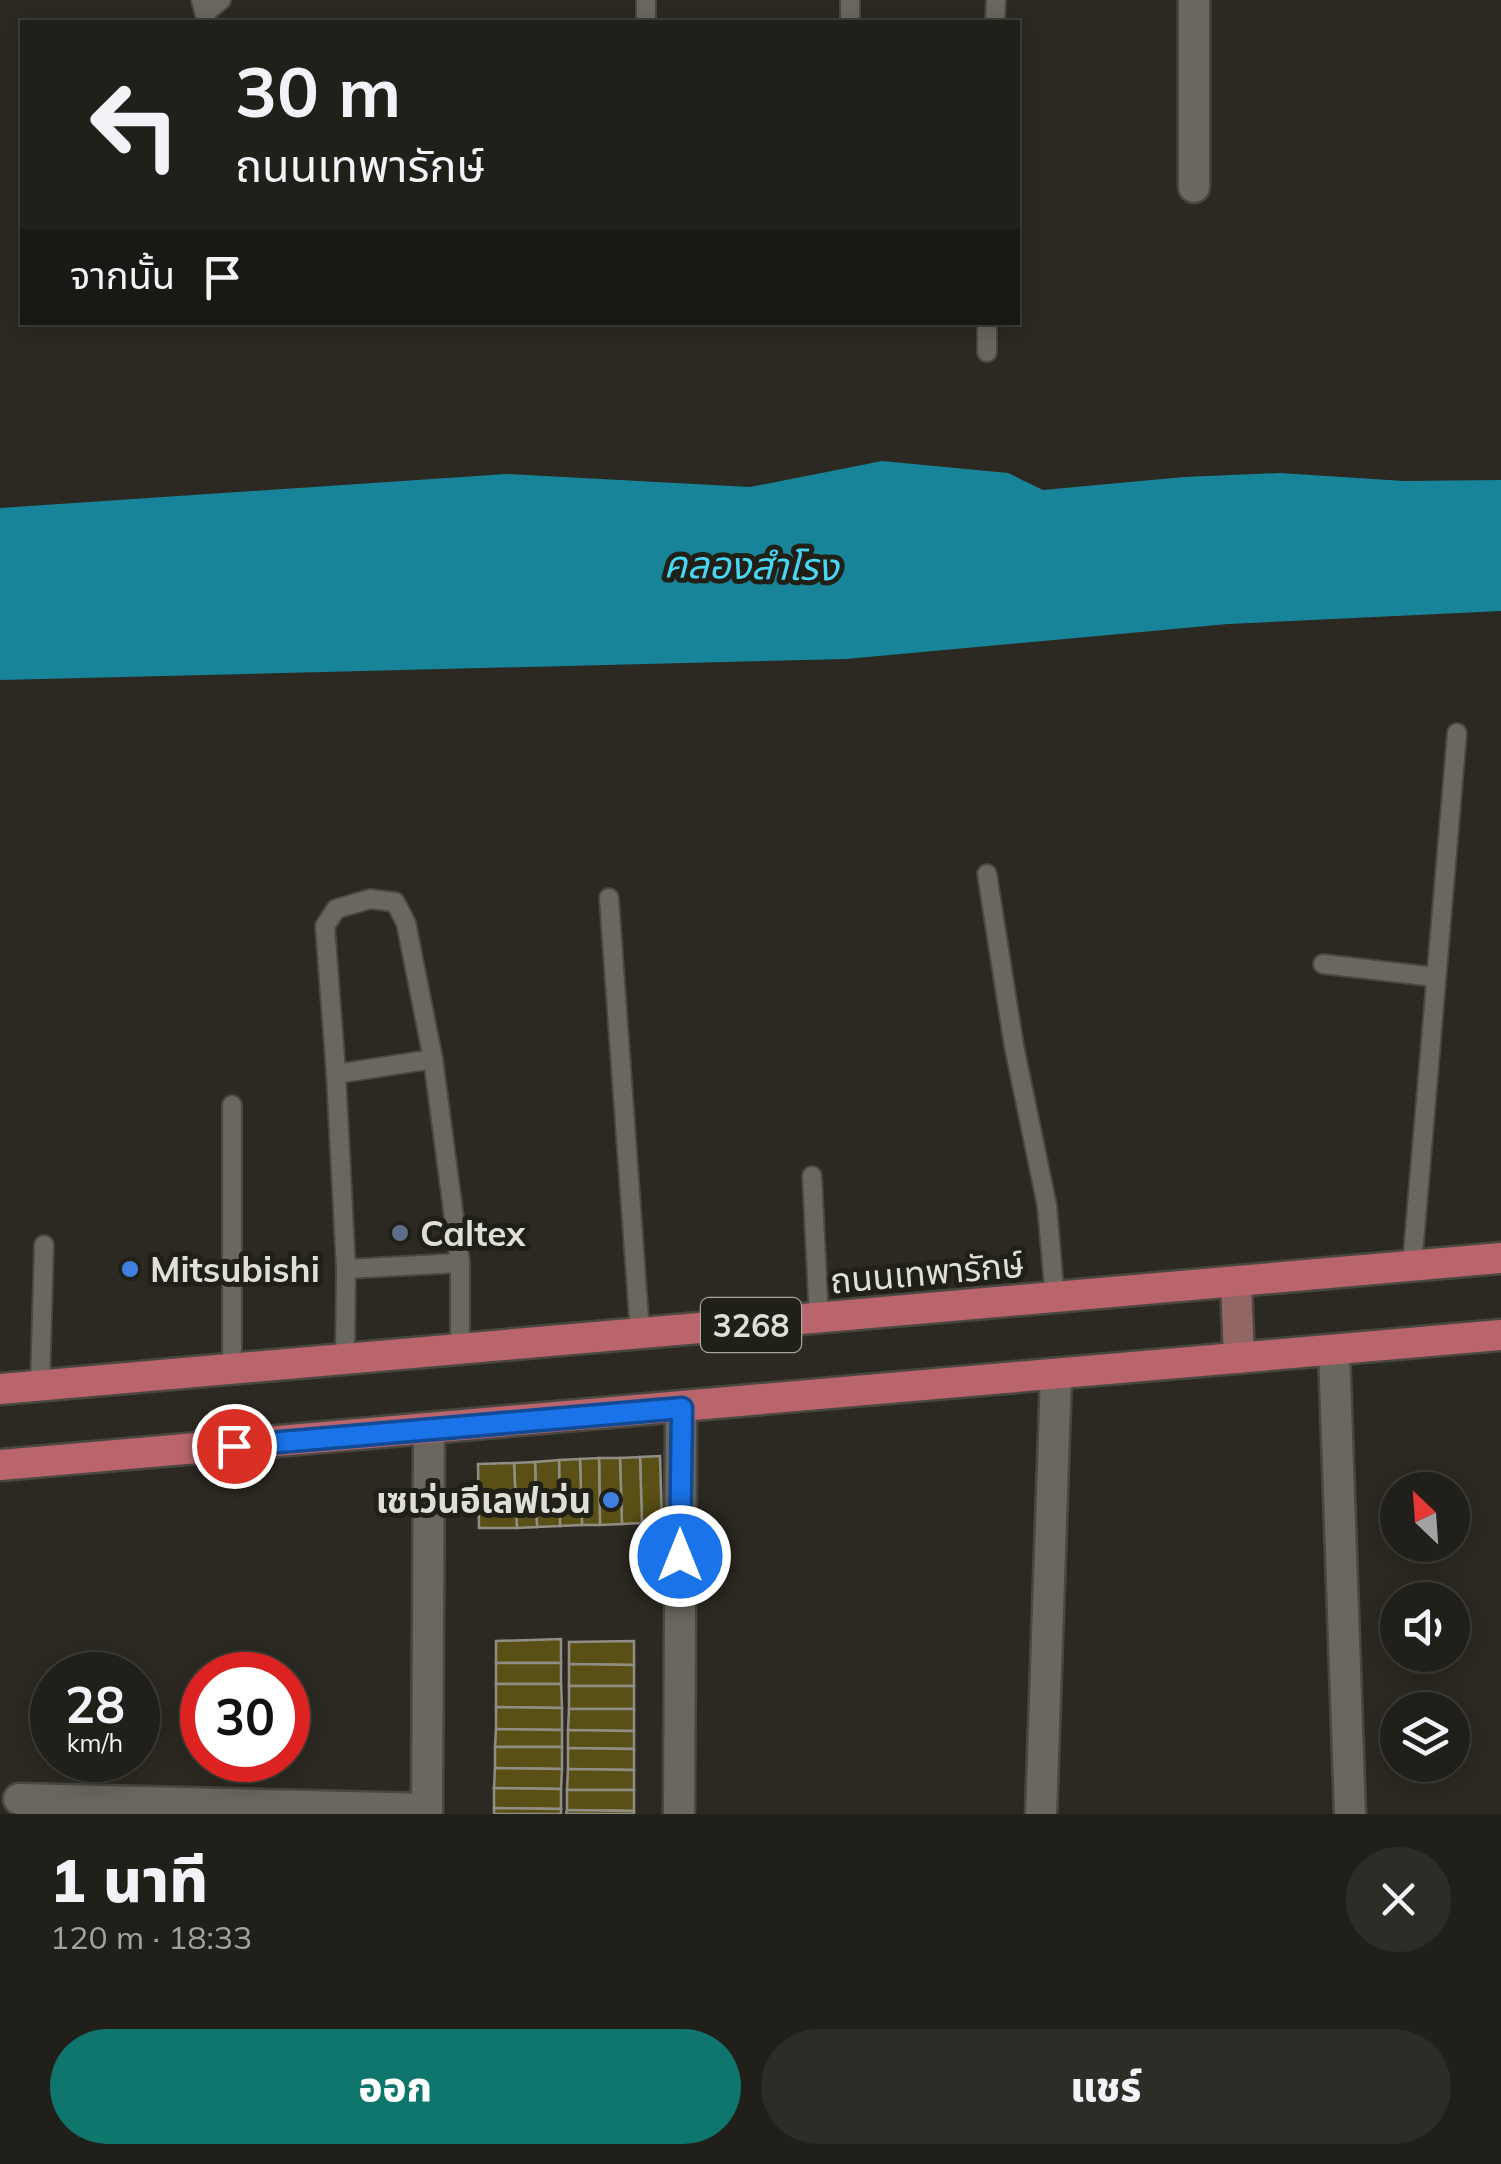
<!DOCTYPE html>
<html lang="th">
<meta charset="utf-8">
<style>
body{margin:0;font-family:Mulish,"Noto Sans Thai",sans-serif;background:#2d2c26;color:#f1f3f6;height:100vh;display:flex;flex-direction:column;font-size:38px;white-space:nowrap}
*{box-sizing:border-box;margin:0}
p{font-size:32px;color:#a2a2a2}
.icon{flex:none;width:55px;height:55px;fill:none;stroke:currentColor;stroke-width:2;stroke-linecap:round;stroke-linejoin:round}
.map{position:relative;height:1814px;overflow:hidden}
.side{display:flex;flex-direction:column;background:#201f19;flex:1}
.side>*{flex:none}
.top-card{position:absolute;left:20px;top:20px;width:1000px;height:305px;border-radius:0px;box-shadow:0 5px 25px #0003,0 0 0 2px #3d3d38;background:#201f19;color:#f1f3f6;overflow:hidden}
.needle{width:65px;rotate:335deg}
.buttons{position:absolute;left:1380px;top:1472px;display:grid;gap:20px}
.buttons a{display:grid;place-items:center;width:90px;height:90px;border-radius:50%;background:#201f19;box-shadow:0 5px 25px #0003,0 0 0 2px #3d3d38;font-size:50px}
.speed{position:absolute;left:30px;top:1652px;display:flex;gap:20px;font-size:50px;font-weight:700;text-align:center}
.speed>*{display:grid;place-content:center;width:130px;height:130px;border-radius:50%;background:#201f19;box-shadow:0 5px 25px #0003,0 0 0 2px #3d3d38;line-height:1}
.speed small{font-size:25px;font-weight:400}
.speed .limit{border:15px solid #d22;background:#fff;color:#111}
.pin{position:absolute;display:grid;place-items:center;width:85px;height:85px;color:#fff;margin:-42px;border:5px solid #fff;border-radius:50%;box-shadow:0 2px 10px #0007}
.me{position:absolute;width:110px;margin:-55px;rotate:0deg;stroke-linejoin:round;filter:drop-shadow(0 0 8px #0008)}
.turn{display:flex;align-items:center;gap:35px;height:210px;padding:0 50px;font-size:45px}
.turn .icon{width:130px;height:130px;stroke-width:2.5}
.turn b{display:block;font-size:70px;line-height:85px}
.then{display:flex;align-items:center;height:95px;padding:0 50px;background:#0003;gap:20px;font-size:38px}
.round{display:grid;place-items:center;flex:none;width:105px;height:105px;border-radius:52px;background:#2d2c26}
.head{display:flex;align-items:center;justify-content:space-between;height:170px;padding:0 50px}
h1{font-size:60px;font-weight:800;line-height:75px}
.action{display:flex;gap:20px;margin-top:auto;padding:20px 50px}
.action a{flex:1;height:115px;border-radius:60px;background:#0f766e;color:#fff;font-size:40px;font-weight:800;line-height:115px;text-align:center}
.action a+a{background:#2d2c26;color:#f1f3f6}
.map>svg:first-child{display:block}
.water{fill:#17849a}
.building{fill:#5a5016;stroke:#908e84;stroke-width:2.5}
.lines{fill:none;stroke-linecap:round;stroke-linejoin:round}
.service-casing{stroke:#494740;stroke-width:22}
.minor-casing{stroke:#494740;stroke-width:35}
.secondary-casing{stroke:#494740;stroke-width:35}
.primary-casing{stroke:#494740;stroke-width:35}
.service{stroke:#6a685e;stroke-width:18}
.minor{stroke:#6a685e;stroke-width:30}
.secondary{stroke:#926665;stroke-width:30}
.primary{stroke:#ba646c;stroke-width:30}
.route-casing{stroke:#114b97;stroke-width:25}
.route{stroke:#1a73e8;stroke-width:18}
.service-dot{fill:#5c6f8a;stroke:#212017;stroke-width:4}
.shop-dot{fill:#3f7fe0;stroke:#212017;stroke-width:4}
.labels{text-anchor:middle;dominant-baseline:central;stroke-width:10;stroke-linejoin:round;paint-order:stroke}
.shield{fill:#212017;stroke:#a6a59e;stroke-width:2.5}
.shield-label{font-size:32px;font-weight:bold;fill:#dfded8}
.poi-label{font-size:35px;font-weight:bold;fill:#dfded8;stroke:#212017;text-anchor:start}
.street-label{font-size:35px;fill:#dfded8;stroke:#212017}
.water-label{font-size:38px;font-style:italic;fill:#49d6f6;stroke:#212017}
</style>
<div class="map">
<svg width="1501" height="1814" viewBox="0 0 1501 1814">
<rect width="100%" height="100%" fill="#2b2921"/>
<path class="water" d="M882,461L1008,473L1043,490L1184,477L1280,473L1404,481L1501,480V611L1228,624L846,659L0,680V508L506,474L750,487Z"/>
<g class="building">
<path d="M660,1456L662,1523H642L640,1457Z"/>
<path d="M640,1457L642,1523L622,1524L620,1458Z"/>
<path d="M599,1458H620L622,1524L600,1525Z"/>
<path d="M599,1458L600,1525H582L580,1459Z"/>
<path d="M580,1459L582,1525L560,1526L559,1460Z"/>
<path d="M559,1460L560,1526L537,1527L535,1462Z"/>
<path d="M535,1462L537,1527L517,1528L514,1463Z"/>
<path d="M514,1463L517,1528H479L478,1464Z"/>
<path d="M561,1639V1663H496V1641Z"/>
<path d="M634,1641V1665L569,1664V1642Z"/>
<rect x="496" y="1663" width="65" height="21"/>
<path d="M569,1664L634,1665V1686H569Z"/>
<path d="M496,1684H561L562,1708L496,1707Z"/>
<rect x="569" y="1686" width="65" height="23"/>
<path d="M496,1707L562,1708V1730L496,1729Z"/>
<path d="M569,1709H634V1731L568,1730Z"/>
<path d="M496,1729L562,1730V1747H495Z"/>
<path d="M568,1730L634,1731V1749L568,1748Z"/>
<path d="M495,1747H562V1769L495,1768Z"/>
<path d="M568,1748L634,1749V1770L568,1769Z"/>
<path d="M495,1768L562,1769L561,1789L494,1788Z"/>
<path d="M568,1769L634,1770V1790H567Z"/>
<path d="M494,1788L561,1789V1809L494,1808Z"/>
<path d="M567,1790H634V1811L567,1810Z"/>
<path d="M494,1808L561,1809V1814H494Z"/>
<path d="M567,1810L634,1811V1814H566Z"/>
</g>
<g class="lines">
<defs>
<g id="service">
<path d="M201,0L207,22"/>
<path d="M646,0V22"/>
<path d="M205,13L221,0"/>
<path d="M850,22V0"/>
<path d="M995,22L996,0"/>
<path d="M987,352V322"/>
<path d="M987,874L1014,1046L1047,1206L1055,1299"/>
<path d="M609,898L640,1334"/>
<path d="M1323,964L1435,977"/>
<path d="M336,1074L325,926L336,909L370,899L395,902L406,923L433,1059"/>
<path d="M232,1105V1368"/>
<path d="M812,1176L819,1319"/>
<path d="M1412,1266L1457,733"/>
<path d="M346,1269L460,1263"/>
<path d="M345,1358L346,1269L336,1074L433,1059L460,1263V1348"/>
<path d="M40,1386L44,1245"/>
</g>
<g id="minor">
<path d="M1194,187V0"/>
<path d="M1334,1350L1350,1814"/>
<path d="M19,1799L427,1809"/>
<path d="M427,1814L429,1430"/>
<path d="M679,1814L681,1408"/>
<path d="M1041,1814L1056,1376"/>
</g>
<path id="secondary" d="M1236,1282L1239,1358"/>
<g id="primary">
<path d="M0,1389L1501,1258"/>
<path d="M0,1465L1501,1335"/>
</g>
</defs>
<use href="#service" class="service-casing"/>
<use href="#minor" class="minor-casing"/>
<use href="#secondary" class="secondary-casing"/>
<use href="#primary" class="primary-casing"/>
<use href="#service" class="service"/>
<use href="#minor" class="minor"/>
<use href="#secondary" class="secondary"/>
<use href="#primary" class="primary"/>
</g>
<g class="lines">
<defs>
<path id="route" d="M234,1446L682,1408L680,1556"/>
</defs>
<use href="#route" class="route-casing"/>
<use href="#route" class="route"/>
</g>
<circle class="service-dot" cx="400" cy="1233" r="10"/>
<g class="shop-dot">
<circle cx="130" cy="1269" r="10"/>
<circle cx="611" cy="1500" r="10"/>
</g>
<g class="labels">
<rect class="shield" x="701" y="1298" width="100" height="54" rx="8"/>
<g class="shield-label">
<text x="751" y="1325">3268</text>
</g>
<g class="poi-label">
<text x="420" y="1233">Caltex</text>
<text x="150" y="1269">Mitsubishi</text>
<text x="591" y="1500" text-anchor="end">เซเว่นอีเลฟเว่น</text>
</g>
<g class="street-label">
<text transform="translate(927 1272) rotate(-5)">ถนนเทพารักษ์</text>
</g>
<g class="water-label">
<text transform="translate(751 565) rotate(1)">คลองสำโรง</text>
</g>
</g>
</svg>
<div class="buttons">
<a><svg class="needle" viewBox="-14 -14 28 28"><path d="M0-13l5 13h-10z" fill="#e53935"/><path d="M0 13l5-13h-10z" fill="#a2a2a2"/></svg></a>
<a><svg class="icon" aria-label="sound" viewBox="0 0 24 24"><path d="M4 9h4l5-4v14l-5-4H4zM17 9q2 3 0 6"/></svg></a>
<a><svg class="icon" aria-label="layers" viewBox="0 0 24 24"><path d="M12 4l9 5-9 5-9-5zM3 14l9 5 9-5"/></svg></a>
</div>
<div class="speed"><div>28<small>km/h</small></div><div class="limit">30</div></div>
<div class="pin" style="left:234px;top:1446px;background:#d93025"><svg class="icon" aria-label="arrive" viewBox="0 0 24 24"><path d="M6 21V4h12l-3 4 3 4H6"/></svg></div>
<svg class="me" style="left:680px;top:1556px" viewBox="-20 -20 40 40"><circle r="17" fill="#1a73e8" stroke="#fff" stroke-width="3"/><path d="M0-11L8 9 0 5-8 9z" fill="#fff"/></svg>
<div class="top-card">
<div class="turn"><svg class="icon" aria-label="left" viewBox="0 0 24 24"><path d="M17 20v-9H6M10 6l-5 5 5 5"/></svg><div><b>30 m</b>ถนนเทพารักษ์</div></div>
<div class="then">จากนั้น<svg class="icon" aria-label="arrive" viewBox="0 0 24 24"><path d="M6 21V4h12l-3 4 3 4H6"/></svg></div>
</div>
</div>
<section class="side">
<div class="head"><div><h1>1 นาที</h1><p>120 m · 18:33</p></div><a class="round"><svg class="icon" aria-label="close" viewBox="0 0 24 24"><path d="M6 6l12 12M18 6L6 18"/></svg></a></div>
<div class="action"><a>ออก</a><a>แชร์</a></div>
</section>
